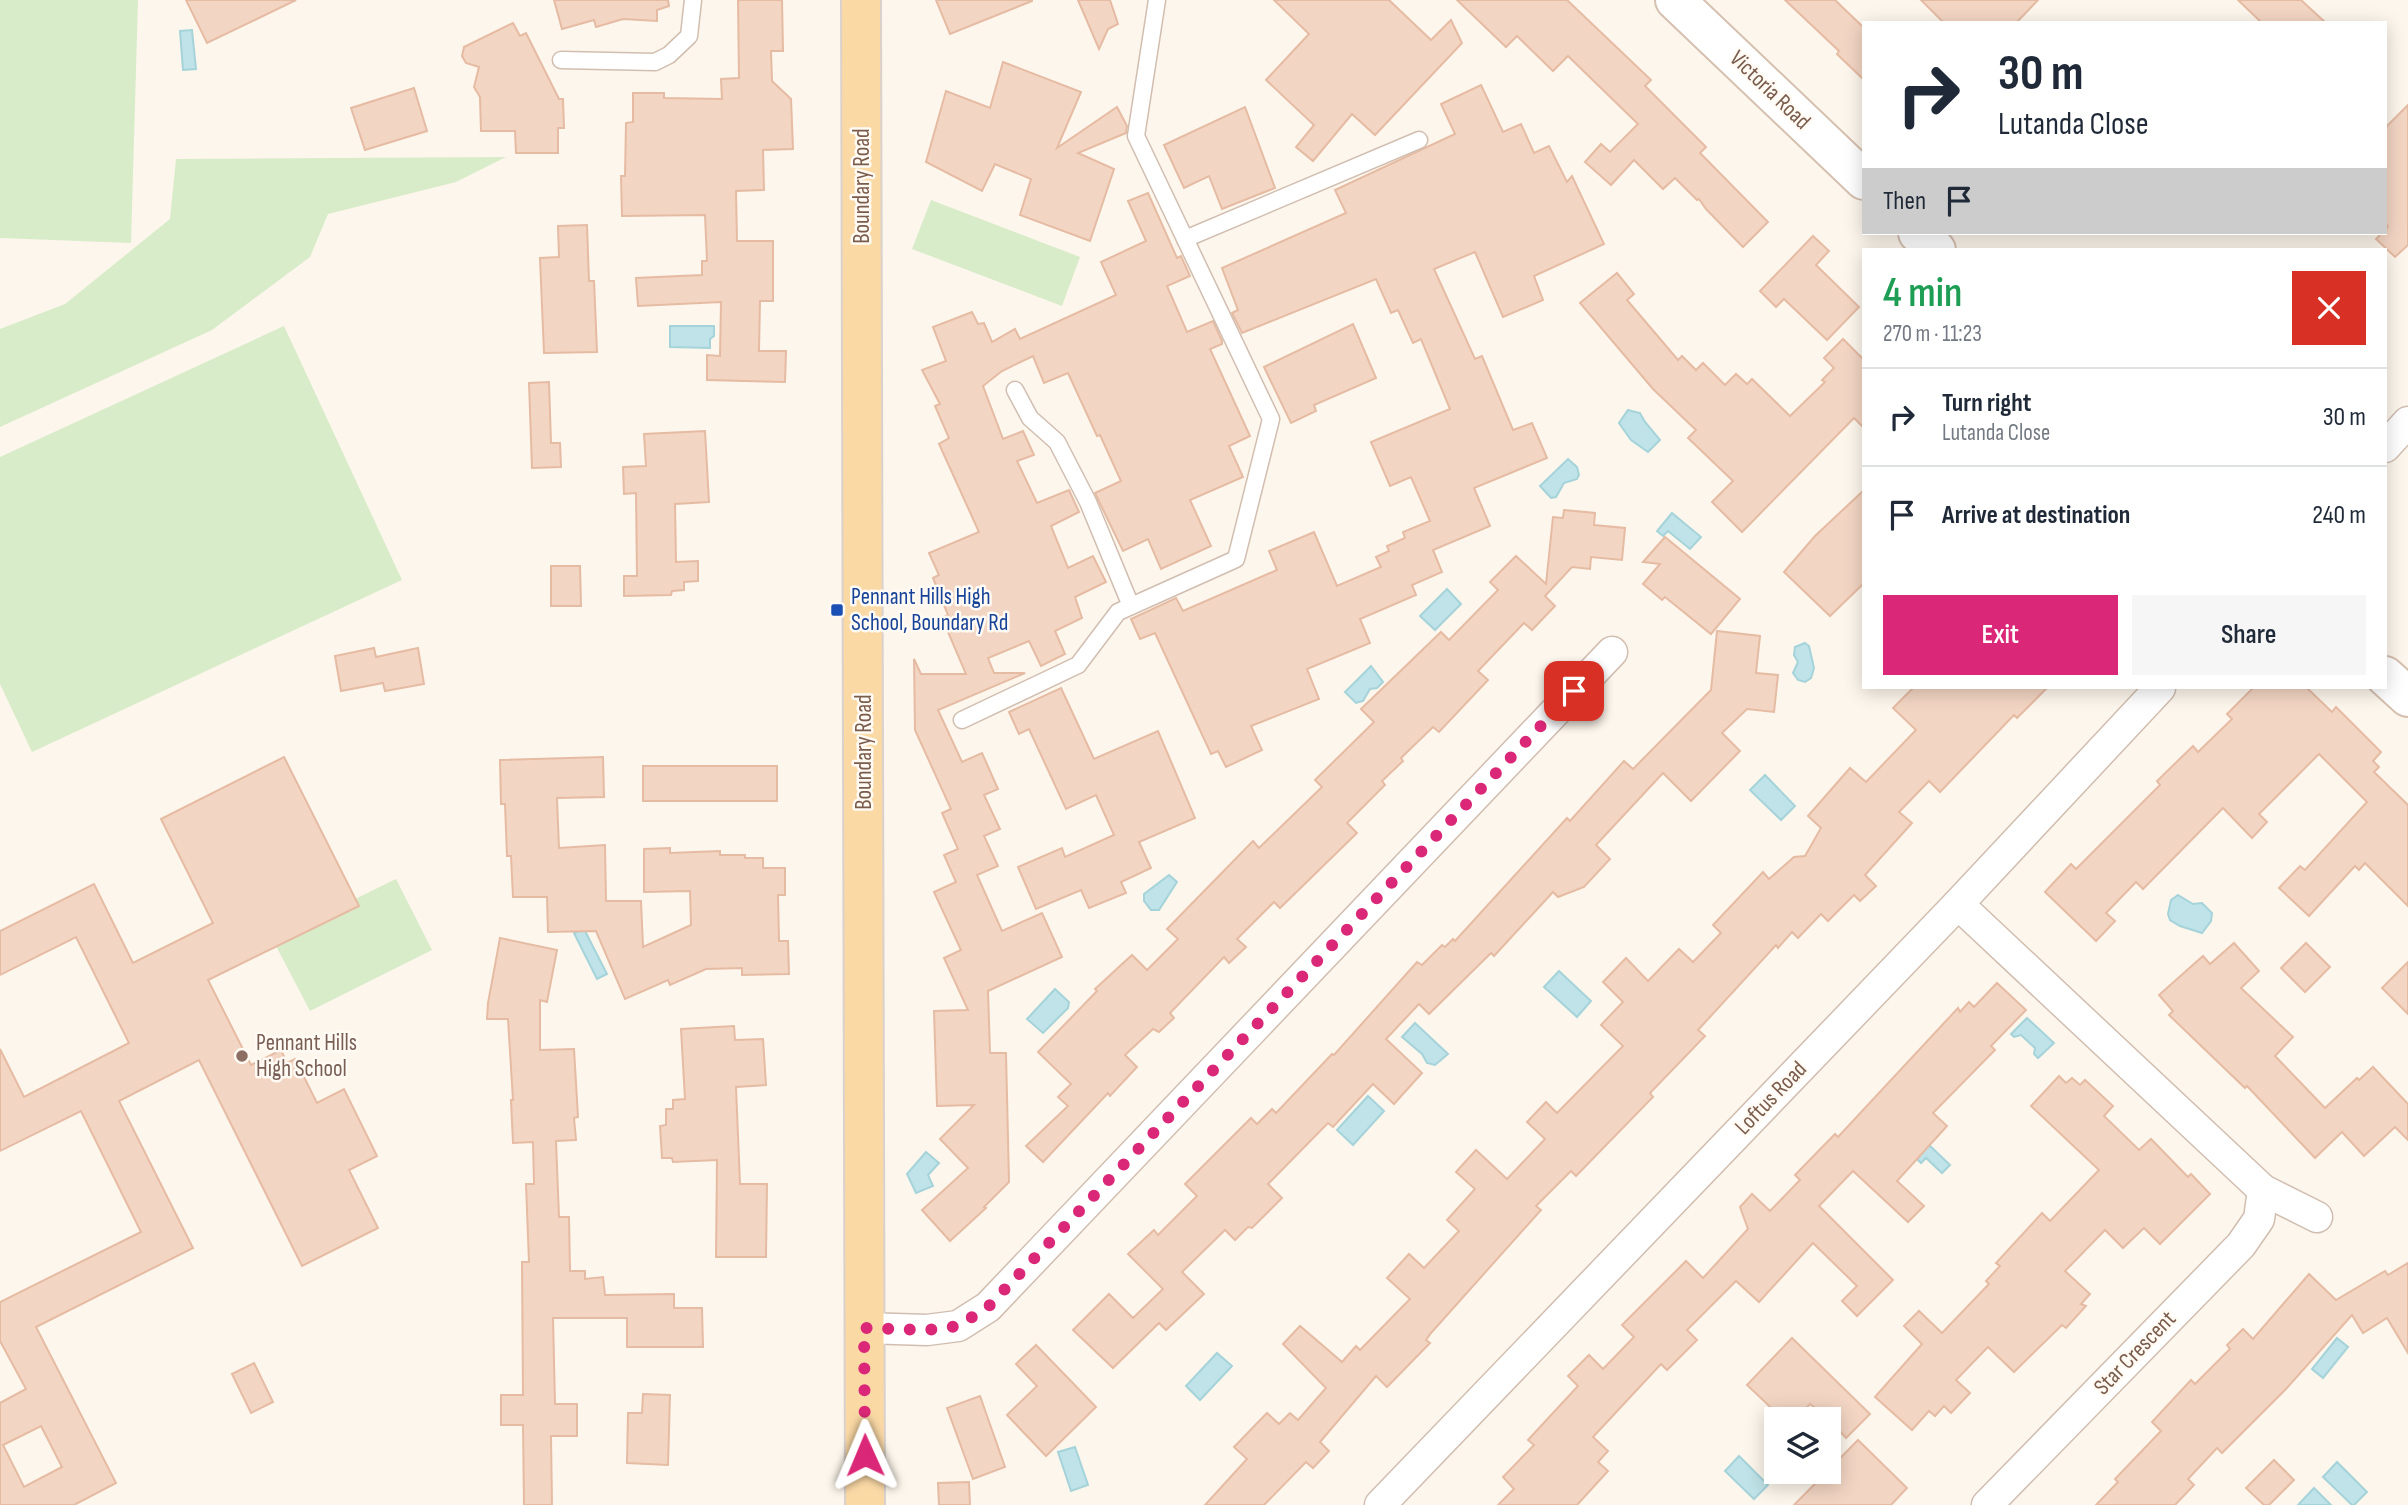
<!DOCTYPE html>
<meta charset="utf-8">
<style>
body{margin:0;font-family:"Sofia Sans Condensed",sans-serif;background:#f6f6f7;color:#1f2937;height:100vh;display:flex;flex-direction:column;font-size:26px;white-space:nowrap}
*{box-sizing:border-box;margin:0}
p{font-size:23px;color:#747a83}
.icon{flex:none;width:38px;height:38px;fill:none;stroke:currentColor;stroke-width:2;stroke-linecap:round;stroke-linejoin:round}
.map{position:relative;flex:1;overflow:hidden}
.sheet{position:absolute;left:1862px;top:248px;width:525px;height:441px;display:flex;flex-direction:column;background:#fff;border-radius:0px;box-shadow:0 4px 18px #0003}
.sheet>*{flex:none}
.top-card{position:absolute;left:1862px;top:21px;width:525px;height:214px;border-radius:0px;box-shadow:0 4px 18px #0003;background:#fff;color:#1f2937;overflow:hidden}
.controls{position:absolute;left:1764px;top:1407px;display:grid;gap:14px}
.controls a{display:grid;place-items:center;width:77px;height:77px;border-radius:0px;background:#fff;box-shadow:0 4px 18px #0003;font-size:35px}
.pin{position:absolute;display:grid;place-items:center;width:60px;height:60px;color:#fff;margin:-30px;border-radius:14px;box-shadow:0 4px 10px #0006}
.me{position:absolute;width:77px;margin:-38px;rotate:359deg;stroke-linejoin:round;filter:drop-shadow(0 0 5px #0008)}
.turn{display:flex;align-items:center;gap:24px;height:147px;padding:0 21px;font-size:32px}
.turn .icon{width:91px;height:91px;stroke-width:2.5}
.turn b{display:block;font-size:49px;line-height:60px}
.then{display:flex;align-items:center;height:66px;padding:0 21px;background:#0003;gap:14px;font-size:26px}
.round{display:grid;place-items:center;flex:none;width:74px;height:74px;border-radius:0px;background:#f6f6f7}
.summary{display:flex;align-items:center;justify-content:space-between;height:119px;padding:0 21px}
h1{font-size:42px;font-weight:600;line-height:52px;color:#1e9e55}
.button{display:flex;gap:14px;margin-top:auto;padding:14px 21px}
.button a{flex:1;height:80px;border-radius:0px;background:#db2777;color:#fff;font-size:28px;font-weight:600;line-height:80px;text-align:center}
.button a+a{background:#f6f6f7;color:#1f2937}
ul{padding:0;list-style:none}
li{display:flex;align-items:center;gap:21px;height:98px;padding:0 21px;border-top:2px solid #e0e1e3}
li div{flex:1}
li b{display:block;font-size:26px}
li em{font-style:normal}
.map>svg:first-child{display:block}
.green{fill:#d8ecc9}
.water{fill:#bfe3e8;stroke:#a5d3da;stroke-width:2}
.building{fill:#f3d5c3;stroke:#e6bba3;stroke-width:2;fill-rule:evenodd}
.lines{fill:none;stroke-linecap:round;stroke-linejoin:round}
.lane-casing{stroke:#d1beb0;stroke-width:19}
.street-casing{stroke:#d1beb0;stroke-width:33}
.secondary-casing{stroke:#d6c0b0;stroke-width:42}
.primary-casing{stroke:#dad1cd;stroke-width:42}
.lane{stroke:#fff;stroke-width:16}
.street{stroke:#fff;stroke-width:30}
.secondary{stroke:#fff;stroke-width:38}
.primary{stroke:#fbd9a5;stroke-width:38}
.route{stroke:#db2777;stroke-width:12;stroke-dasharray:0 21.6}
.transit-dot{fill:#1a4fb4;stroke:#fffaf3;stroke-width:2.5}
.education-dot{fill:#8d6e63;stroke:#fffaf3;stroke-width:2.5}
.labels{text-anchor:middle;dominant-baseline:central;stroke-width:5;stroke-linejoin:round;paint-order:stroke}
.street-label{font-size:23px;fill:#7a5c4d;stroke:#fffaf3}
.transit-label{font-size:23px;fill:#164399;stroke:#fffaf3;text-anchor:start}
.education-label{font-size:23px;fill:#785e54;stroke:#fffaf3;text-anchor:start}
</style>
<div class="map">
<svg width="2408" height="1505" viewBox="0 0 2408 1505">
<rect width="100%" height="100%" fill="#fdf6ec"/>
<g class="green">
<path d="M0,0H138L131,243L0,238Z"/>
<path d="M506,157L456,182L328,214L310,257L212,330L0,427V329L65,304L170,219L176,159Z"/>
<path d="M931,200L1080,257L1062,306L912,249Z"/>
<path d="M284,326L402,580L32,752L0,684V457Z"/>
<path d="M396,879L432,950L310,1011L276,946L358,905L355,899Z"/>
</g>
<g class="water">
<path d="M192,30L196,69L183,70L180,31Z"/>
<path d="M670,326H714V336L710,339V348L670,347Z"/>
<path d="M1628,410L1640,413L1645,422L1660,440L1648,452L1631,440L1619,423Z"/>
<path d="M1568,459L1577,467L1579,475L1577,479L1564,483L1556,497L1551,498L1540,486Z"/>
<path d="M1672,513L1701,537L1690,549L1668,531L1663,536L1657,531Z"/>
<path d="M1447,589L1461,604L1435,630L1420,616Z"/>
<path d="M1805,643L1809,646L1814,668L1811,678L1805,682L1798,680L1793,673L1798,662L1794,655L1795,647Z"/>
<path d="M1371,666L1383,682L1377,688L1370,689L1363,701L1356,703L1345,692Z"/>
<path d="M1765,775L1795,806L1781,820L1750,790Z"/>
<path d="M1169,875L1177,882L1159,910H1151L1144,901V894Z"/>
<path d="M2178,895L2193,904L2202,903L2212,913L2211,921L2202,933L2180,926L2170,920L2168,914L2171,900Z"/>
<path d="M584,929L607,974L597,979L574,933Z"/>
<path d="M1559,971L1591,1001L1577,1017L1544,987Z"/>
<path d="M1055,989L1069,1002L1068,1008L1043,1033L1027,1019Z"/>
<path d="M2027,1018L2054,1043L2038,1058L2034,1054L2035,1048L2021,1035L2014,1037L2011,1034Z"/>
<path d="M1415,1023L1448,1054L1435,1065L1427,1063L1422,1054L1402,1037Z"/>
<path d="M1368,1096L1384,1111L1353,1145L1337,1130Z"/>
<path d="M1926,1142L1950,1165L1942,1173L1926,1158L1921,1163L1913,1155Z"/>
<path d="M926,1152L939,1163L928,1175L933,1186L916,1193L907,1174Z"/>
<path d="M2337,1338L2348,1347L2323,1378L2312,1369Z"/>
<path d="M1217,1353L1232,1366L1200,1400L1186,1386Z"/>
<path d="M1075,1447L1088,1485L1071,1491L1058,1452Z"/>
<path d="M1739,1456L1768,1485L1754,1499L1725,1471Z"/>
<path d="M2337,1462L2367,1492L2354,1505H2352L2323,1477Z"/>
<path d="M2314,1488L2331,1505H2298Z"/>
</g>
<g class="building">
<path d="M186,0H296L207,43Z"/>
<path d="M554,0H668L669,6L657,10V21L623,19L596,27L594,20L562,29Z"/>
<path d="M738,0H782L783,51H771L772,81L791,99L793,149L763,150L764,190L736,191L737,241H773V301H760L759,351H786L785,382L707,380V355L720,356L721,302L638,306L636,278L702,275V261H707L705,215L622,216L621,176H625L626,123L633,122V93H664V98L722,99L721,79L739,78Z"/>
<path d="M936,0H1032V1L950,34Z"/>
<path d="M1078,0H1110L1118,24L1108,29L1099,49Z"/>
<path d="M1274,0H1389L1431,40L1451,20L1462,43L1375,135L1352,114L1313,161L1296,147L1314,125L1266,80L1309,34Z"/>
<path d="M1457,0H1567L1651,80L1645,86L1706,147L1700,153L1768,222L1743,247L1706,209L1699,199L1697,200L1675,178L1663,189L1634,160L1611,185L1585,162L1601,144L1610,152L1638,124L1568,56L1553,71L1517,36L1506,47Z"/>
<path d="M1785,0H1835L1864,28V80L1837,54L1839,51Z"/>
<path d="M1921,0H2038L2016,23H1944Z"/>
<path d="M2238,0H2301L2326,23H2262Z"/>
<path d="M513,23L520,36L526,33L559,99H563L564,128H558V153H516L515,131H481L480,97L474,87L479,67L466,63L462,56L464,47Z"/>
<path d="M1003,62L1081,92L1057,148L1117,107L1127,126L1126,133L1078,153L1114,169L1090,241L1020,215L1031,179L995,164L982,191L926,162L946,91L990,108Z"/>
<path d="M1481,85L1503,132L1521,124L1534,153L1549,146L1567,182L1572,176L1604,244L1534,276L1543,300L1503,317L1475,252L1434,269L1475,359L1482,356L1513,430L1532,423L1547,458L1474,488L1490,526L1433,550L1442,572L1412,585L1416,595L1360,619L1370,643L1307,669L1319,699L1251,726L1262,750L1226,767L1218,751L1211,754L1155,633L1140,639L1131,619L1176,598L1183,611L1277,570L1269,551L1314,532L1337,586L1381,567L1376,557L1389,551L1387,546L1405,538L1403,532L1430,521L1411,477L1390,486L1371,442L1450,409L1421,339L1413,343L1398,310L1391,313L1376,279L1242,333L1232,313L1238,310L1222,268L1346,213L1335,190L1455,134L1441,104Z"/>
<path d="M414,88L427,131L365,150L351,108Z"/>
<path d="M2408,105V245L2395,257L2376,239L2382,233H2385L2388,226L2385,223V128Z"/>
<path d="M1245,107L1275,188L1222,209L1209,176L1184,188L1164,145Z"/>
<path d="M1148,193L1177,258L1181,256L1190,276L1167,286L1187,332L1213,321L1222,341V344L1210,349L1250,436L1229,446L1243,477L1190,500L1211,546L1161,569L1148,539L1123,551L1095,493L1121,481L1100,435L1097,436L1068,373L1044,383L1033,356L1002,371L983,386L1003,439L1023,431L1034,455L1017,461L1037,503L1069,490L1079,512L1051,526L1068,568L1093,556L1106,582L1075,597L1082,618L1055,631L1065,654L1041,666L1029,641L988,658L994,673H1025L938,710L962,762L982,753L998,789L984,795L1000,829L984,836L998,866L977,875L1002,931L1042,913L1062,957L988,991L990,1053H1006L1009,1182L984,1207L986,1208L950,1241L922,1210L968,1168L940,1139L974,1105L937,1106L934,1011L968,1010L944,958L961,950L934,892L956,882L944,855L958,849L942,813L951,809L915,730L914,659L921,674H966L942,618L948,615L933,578L939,575L929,553L979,532L939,444L949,438L935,406L940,404L922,370L946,361L933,327L972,312L978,324L984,323L992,342L1015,329L1020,339L1116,295L1101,262L1146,241L1128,201Z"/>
<path d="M587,225L589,281H594L597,352L544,353L540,258L559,257L558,226Z"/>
<path d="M1813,236L1829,251L1816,265L1859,307L1827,340L1784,299L1776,307L1760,291Z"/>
<path d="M1617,273L1634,294L1627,300L1678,360L1682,356L1696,370L1703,363L1725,385L1736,374L1747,384L1752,379L1790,416L1825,382L1822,380L1834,368L1824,358L1843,339L1864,360V428L1854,418L1742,532L1712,502L1733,481L1688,438L1696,430L1653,389L1580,303Z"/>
<path d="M1353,324L1376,378L1314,405L1316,411L1291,423L1264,367Z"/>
<path d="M549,382L551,443H560L561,467L532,468L529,383Z"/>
<path d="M705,431L709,502L675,504L676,562L698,561V581L684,582V590L672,591L671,595L624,596V576H637L636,493L624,494L623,467L646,466L644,434Z"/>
<path d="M1864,490V583L1830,616L1784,572L1815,536Z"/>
<path d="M1564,510L1595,513L1594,525L1625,528L1622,560L1591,557L1590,569L1572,567L1545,596L1555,606L1532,630L1524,623L1478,671L1488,680L1439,732L1433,727L1401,758L1403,761L1382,781L1385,785L1347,823L1357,833L1280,908L1274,902L1237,939L1246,947L1229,963L1224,957L1170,1013L1174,1018L1159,1032L1153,1029L1125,1055L1137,1067L1110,1096L1108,1093L1043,1162L1026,1146L1068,1106L1058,1097L1071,1084L1038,1052L1097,991L1095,989L1132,955L1147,970L1178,939L1167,929L1253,841L1259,848L1322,787L1315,780L1374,722L1361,709L1441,632L1449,640L1498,590L1490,582L1516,556L1546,584L1553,517L1563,518Z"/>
<path d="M1665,537L1740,599L1711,634L1665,597L1662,600L1643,584L1660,564L1643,562Z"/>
<path d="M551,566H580L581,606H551Z"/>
<path d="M1717,631L1760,636L1756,673L1778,675L1774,712L1747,709L1722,733L1740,751L1691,801L1663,773L1596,845L1610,859L1584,887L1558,897L1553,892L1494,956L1491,953L1429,1014L1419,1004L1386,1039L1422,1073L1394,1104L1373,1084L1333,1127L1328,1123L1268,1184L1282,1198L1252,1228L1248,1227L1235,1240L1225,1230L1182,1272L1204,1294L1166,1330L1159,1323L1113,1368L1073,1330L1109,1294L1133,1318L1163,1289L1128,1254L1154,1230L1158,1235L1197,1196L1185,1184L1251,1118L1257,1124L1272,1109L1276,1113L1332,1054L1334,1055L1417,962L1422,965L1442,945L1445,947L1453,939L1455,941L1567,818L1570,821L1624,761L1633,769L1711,690Z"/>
<path d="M374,648L376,657L418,648L424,684L385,691L383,683L341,691L335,656Z"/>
<path d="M1061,688L1094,759L1158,731L1195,818L1139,842L1151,868L1121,882L1126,893L1089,908L1081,890L1036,909L1018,867L1062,848L1065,857L1114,835L1096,795L1066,809L1029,729L1019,734L1009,712Z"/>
<path d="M1913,688H2047L2017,718L2014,715L1940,792L1929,781L1899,812L1912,823L1865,875L1876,886L1860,901L1854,895L1828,921L1821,914L1798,938L1792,932L1778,948L1776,945L1698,1030L1705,1036L1650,1093L1653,1097L1576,1176L1571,1171L1536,1206L1541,1210L1431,1333L1426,1340L1430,1343L1387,1387L1376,1376L1320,1442L1329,1451L1313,1468L1306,1462L1264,1505H1205L1247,1459L1234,1447L1267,1413L1279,1424L1290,1413L1298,1420L1326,1388L1283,1344L1300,1326L1342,1362L1356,1346L1360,1350L1410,1299L1387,1278L1409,1254L1424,1268L1459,1231L1447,1220L1475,1189L1456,1172L1476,1150L1507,1179L1545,1139L1527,1122L1546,1102L1557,1113L1623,1046L1601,1025L1623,1002L1603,982L1626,958L1648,981L1679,949L1693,962L1721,933L1713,925L1763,872L1769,879L1794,857L1805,856L1821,828L1808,816L1850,768L1866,782L1916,730L1893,708Z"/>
<path d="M2253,688H2307L2332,712L2336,707L2381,752L2373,761L2379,767L2374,772L2408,805V906L2365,863L2359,870L2355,866L2309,916L2279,888L2300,866L2305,870L2367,802L2319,754L2259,814L2267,822L2252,838L2223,808L2143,889L2136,882L2106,913L2115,921L2096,941L2045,892L2071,864L2076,869L2160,785L2157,781L2193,746L2198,752L2232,719L2227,714Z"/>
<path d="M284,757L359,906L208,980L251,1065L281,1050L287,1063L295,1059L317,1103L344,1089L377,1156L349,1170L378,1228L302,1266L199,1060L119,1101L193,1248L36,1327L116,1483L74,1505H0V1403L26,1389L0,1341V1302L141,1232L81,1111L0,1151V1049L24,1097L129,1043L76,937L0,975V931L94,884L133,963L213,923L161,819ZM41,1426L62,1467L24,1487L3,1445Z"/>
<path d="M603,757L604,797L557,798L559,848L605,845L606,901H641L643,947L691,925L690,891L644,892V849L670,848V853L720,851V855H745V858H763V868H785V895H778L779,941H788L789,974L742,975V968L706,969L670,985L668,980L625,999L596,931L548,932L547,897H513L511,856H507L505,804H501L500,760Z"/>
<rect x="643" y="766" width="134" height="35"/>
<path d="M500,938L557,950L547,1002L540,1000V1050L574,1049L578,1117L574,1118L576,1140L556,1141L559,1217H569L570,1271H585V1279L603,1277L605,1295L674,1294V1308H702L703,1347H627V1318H553L555,1404H577V1436H551L552,1505H524L523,1425H501V1395H523L522,1262H529L526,1184H534L533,1142L513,1143L511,1100H513L508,1019H487L488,1003Z"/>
<path d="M2234,943L2259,971L2241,988L2293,1037L2275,1056L2325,1108L2357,1078L2359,1080L2373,1067L2408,1104V1140L2395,1127L2364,1156L2342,1132L2315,1158L2247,1086L2245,1088L2169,1015L2173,1011L2159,995L2203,956L2210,964Z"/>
<path d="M2306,943L2330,967L2305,992L2281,968Z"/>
<path d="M2408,962V1014L2382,988Z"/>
<path d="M1997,983L2026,1010L1991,1046L1995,1050L1933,1113L1947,1126L1897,1181L1924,1206L1908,1222L1853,1171L1819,1206L1893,1280L1857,1316L1842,1301L1857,1286L1813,1243L1759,1302L1736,1281L1687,1330L1697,1340L1667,1370L1661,1364L1593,1437L1608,1451L1598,1462L1608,1471L1577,1505H1498L1514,1489L1503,1477L1534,1445L1528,1440L1578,1386L1568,1376L1589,1355L1603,1369L1634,1337L1622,1325L1686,1261L1703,1278L1748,1229L1740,1207L1752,1194L1770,1211L1800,1180L1795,1175L1835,1134L1838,1137L1958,1008L1960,1012L1969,1002L1974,1007Z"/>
<path d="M734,1026L735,1040L763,1039L766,1085L736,1087L740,1184H767L766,1257H716L717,1160L673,1162L672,1158H662L660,1126L666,1125V1109H673V1100L685,1099L681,1029Z"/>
<path d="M2059,1076L2066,1083L2072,1078L2080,1085L2085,1080L2113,1106L2104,1116L2139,1150L2151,1139L2188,1177L2191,1174L2210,1194L2160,1244L2144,1228L2123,1248L2105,1230L2065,1271L2090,1294L2081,1304L2086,1306L2066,1328L2062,1325L2014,1372L1988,1347L1956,1380L1970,1393L1951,1413L1944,1406L1935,1416L1929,1411L1912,1430L1875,1397L1922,1344L1904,1326L1919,1311L1942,1333L1989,1284L1986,1281L2000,1266L1996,1263L2042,1213L2050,1221L2099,1170L2031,1106Z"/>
<path d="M2408,1263V1353L2387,1318L2363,1333L2352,1315L2285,1390L2222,1453L2217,1448L2188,1479L2194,1485L2175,1505H2096L2118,1482L2115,1479L2161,1431L2152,1422L2191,1380L2195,1384L2230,1349L2227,1345L2243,1329L2253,1339L2309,1274L2336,1300L2385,1271L2388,1275Z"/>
<path d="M1792,1338L1870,1414L1846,1438L1829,1419L1810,1404L1796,1419H1783L1747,1385Z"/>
<path d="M1036,1345L1096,1407L1046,1456L1007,1415L1037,1386L1016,1364Z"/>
<path d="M254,1363L273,1402L251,1413L232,1374Z"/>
<path d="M643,1394L670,1395L668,1465L627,1463L628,1413H642Z"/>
<path d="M980,1396L1005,1467L973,1479L947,1408Z"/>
<path d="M1858,1440L1907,1488L1891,1505H1794Z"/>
<path d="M2274,1460L2294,1480L2269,1505H2264L2246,1488Z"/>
<path d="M969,1482L970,1505H939L938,1483Z"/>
</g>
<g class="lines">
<defs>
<g id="lane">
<path d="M561,60L655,62L669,55L689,36L693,0"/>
<path d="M1185,239L1419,140"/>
<path d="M1015,390L1030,418L1057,442L1088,502L1131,606"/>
<path d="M962,720L1078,665L1118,612L1236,559L1271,419L1136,136L1157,0"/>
</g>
<g id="street">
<path d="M2385,447L2408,422"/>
<path d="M1958,904L2263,1190L2317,1217"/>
<path d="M864,1328L927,1330L958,1326L988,1307L1612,652"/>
<path d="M1380,1505L1958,904L2160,688"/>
<path d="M1987,1505L2241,1245L2259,1219L2263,1190"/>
</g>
<g id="secondary">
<path d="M1675,0L1864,180"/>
<path d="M1918,233L1936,250"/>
<path d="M2385,676L2408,697"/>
</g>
<path id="primary" d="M861,0L865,1505"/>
</defs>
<use href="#lane" class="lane-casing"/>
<use href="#street" class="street-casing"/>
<use href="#secondary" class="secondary-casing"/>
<use href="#primary" class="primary-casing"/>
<use href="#lane" class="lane"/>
<use href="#street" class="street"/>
<use href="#secondary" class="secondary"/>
<use href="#primary" class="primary"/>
</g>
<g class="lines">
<path class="route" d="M865,1455L864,1328L927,1330L958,1326L988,1307L1574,691"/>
</g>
<rect class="transit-dot" x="830" y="603" width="14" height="14" rx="3.5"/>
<circle class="education-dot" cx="242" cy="1056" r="7"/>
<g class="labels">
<g class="street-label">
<text transform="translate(1770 90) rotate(44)">Victoria Road</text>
<text transform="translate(862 186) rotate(-90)">Boundary Road</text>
<text transform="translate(864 752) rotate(-90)">Boundary Road</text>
<text transform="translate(1771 1098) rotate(-46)">Loftus Road</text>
<text transform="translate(2135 1353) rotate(-46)">Star Crescent</text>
</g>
<g class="transit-label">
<text x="851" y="597">Pennant Hills High<tspan x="851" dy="26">School, Boundary Rd</tspan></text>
</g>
<g class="education-label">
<text x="256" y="1043">Pennant Hills<tspan x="256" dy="26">High School</tspan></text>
</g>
</g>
</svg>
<div class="controls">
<a><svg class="icon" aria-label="layers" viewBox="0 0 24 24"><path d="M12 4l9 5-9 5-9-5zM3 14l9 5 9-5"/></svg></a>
</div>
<div class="pin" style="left:1574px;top:691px;background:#d93025"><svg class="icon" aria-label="arrive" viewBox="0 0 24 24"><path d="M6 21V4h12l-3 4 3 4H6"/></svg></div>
<svg class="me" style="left:865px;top:1455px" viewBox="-20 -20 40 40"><path d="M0-17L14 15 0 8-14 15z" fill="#db2777" stroke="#fff" stroke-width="4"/></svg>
<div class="top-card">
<div class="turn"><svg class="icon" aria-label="right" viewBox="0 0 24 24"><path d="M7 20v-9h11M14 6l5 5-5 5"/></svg><div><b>30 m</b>Lutanda Close</div></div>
<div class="then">Then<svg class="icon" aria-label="arrive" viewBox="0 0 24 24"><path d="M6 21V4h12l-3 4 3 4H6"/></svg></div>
</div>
<section class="sheet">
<div class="summary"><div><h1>4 min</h1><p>270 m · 11:23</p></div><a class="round" style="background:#d93025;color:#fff"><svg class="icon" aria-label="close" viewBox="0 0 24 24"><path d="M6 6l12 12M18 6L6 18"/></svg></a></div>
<ul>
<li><svg class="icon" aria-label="right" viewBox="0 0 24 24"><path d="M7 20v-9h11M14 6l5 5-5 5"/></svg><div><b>Turn right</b><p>Lutanda Close</p></div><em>30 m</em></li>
<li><svg class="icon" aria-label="arrive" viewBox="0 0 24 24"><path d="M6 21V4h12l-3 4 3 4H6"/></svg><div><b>Arrive at destination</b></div><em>240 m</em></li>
</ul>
<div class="button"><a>Exit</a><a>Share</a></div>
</section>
</div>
